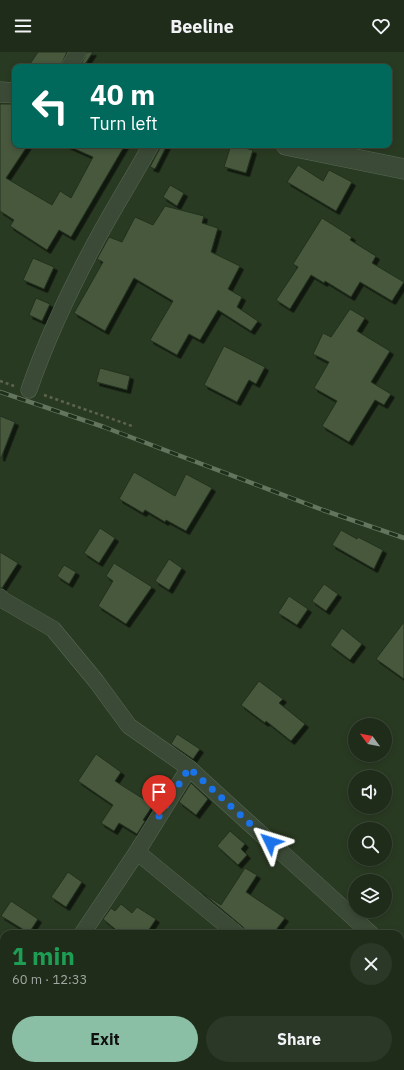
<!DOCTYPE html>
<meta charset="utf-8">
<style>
body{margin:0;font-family:"IBM Plex Sans",sans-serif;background:#2c3827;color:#f1f3f6;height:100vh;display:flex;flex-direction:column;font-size:15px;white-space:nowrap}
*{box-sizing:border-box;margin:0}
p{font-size:13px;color:#a1a7a2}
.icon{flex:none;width:22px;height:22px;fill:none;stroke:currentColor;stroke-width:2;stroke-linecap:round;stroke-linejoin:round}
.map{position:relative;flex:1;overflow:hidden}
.sheet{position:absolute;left:0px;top:878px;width:404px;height:140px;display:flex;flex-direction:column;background:#1f2c1a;border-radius:12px 12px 0 0;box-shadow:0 2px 6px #0003,0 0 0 1px #3c4839}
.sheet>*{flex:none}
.guide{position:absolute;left:12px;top:12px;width:380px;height:84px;border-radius:8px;box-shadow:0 2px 6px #0003,0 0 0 1px #3c4839;background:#00695c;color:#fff;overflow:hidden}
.needle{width:26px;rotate:302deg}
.buttons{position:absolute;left:348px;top:666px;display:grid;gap:8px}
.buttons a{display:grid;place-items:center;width:44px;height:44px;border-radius:50%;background:#1f2c1a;box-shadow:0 2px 6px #0003,0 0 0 1px #3c4839;font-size:20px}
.pin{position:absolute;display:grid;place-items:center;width:34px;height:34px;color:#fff;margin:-41px -17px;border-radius:50% 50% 50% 0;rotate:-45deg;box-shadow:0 0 4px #0007}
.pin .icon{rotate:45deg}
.me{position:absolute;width:44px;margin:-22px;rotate:311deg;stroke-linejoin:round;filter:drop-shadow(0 0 3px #0008)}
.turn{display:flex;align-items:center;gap:14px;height:84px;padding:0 12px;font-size:18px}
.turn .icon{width:52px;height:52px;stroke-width:2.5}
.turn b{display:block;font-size:28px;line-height:34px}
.round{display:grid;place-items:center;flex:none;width:42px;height:42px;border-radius:21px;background:#2c3827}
.summary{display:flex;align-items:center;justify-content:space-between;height:68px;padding:0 12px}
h1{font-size:24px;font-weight:800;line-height:30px;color:#1e9e55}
.primary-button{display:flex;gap:8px;margin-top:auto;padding:8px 12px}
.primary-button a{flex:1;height:46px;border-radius:24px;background:#8abfa5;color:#111;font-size:16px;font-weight:800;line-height:46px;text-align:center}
.primary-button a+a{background:#2c3827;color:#f1f3f6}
header{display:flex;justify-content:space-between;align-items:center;height:52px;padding:0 12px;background:#1f2c1a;font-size:18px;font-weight:800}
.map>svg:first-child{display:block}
.building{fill:#46593e;stroke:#22311d;filter:url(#shadow)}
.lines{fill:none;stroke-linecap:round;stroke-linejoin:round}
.minor-casing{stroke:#596854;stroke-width:17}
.tertiary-casing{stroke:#596854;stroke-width:21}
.path{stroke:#5d634d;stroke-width:2.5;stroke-dasharray:3 3;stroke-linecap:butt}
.minor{stroke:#3b4a36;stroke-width:16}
.tertiary{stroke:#3b4a36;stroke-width:20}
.rail-casing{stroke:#63765d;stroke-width:4.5}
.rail{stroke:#202f1b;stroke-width:3;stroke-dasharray:9;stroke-linecap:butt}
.route{stroke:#1a73e8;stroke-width:7;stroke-dasharray:0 12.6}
</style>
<header><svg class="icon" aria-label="menu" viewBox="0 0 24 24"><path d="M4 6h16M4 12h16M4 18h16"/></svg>Beeline<svg class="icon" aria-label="heart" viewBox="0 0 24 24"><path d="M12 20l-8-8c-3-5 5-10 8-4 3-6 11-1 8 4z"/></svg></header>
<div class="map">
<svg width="404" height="1018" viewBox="0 0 404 1018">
<defs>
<filter id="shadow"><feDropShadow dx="3.5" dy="3.5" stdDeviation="0" flood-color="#0009"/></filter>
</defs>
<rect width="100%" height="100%" fill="#293a22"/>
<g class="building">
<path d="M38,0H67L60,15H28Z"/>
<path d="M87,0H93L83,15H80Z"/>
<path d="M0,52H15V93H28L6,126L52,153L60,139L71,146L93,105L66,93H125L71,185L59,178L47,198L10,174L14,168L0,159Z"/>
<path d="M160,93H167L155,117L150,115L159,98Z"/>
<path d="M231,93L253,98L246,121L224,115Z"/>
<path d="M298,113L323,129L329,118L352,130L336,159L287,130Z"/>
<path d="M170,133L184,141L177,154L163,145Z"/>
<path d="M165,154L204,164L202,171L218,176L211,200L240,214L228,237L242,245L237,255L258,269L251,279L218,258L200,288L189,282L177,303L150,288L173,249L134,226L105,279L74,261L103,210L97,207L109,185L122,190L135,165L153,173Z"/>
<path d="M322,166L352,185L350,188L376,204L372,211L404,230L392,249L360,230L351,245L325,229L324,231L311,223L290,257L276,248L298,215L293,212Z"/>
<path d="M33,206L54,215L44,237L23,228Z"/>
<path d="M36,246L50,252L42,269L29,263Z"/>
<path d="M350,257L365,266L357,279L390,299L371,330L391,342L384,353L375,348L349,390L322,374L337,349L314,336L329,310L313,302L323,281L331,285Z"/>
<path d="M224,294L265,315L256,332L249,328L237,350L204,333Z"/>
<path d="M100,316L130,324L127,338L96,330Z"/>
<path d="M0,364L15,370L1,406L0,405Z"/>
<path d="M134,420L175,444L186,422L212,436L186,479L166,468L165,470L145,458L143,461L119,447Z"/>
<path d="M100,476L115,486L99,511L84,501Z"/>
<path d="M341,478L357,487L358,485L383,498L374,517L332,493Z"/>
<path d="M0,500L18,511L2,536H0Z"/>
<path d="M169,507L182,516L169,538L155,529Z"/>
<path d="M114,511L152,535L126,572L98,554L113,529L106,524Z"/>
<path d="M64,513L76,520L69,532L57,524Z"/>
<path d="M324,532L338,542L326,559L312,549Z"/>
<path d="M289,544L308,557L297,573L278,561Z"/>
<path d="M404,570V627L376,607Z"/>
<path d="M342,576L362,592L350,608L330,593Z"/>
<path d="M259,629L283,647L279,651L305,672L291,689L266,669L265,671L241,653Z"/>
<path d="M177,682L200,697L193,707L171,692Z"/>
<path d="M96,702L121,720L115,729L153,753L143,768L145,769L137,782L119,771L114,779L101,771L113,753L78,729Z"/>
<path d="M191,731L208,747L196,763L179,750Z"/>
<path d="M230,779L245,792L241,797L247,803L238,813L217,794Z"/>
<path d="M245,816L257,823L246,840L285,866L273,882H246L243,875L200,839L221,853Z"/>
<path d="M68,820L82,830L66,855L51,845Z"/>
<path d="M11,849L38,867L29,881L1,864Z"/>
<path d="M121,852L132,861L137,855L156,867L146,882H121L103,867L111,856L115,859Z"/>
</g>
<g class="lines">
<defs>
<g id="minor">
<path d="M69,15L78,0"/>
<path d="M29,338C48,283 73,231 101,180C117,151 135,122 151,93"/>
<path d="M0,545L3,548L53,577L96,629L129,674L189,716L137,800L237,882"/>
<path d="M189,716C249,772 311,826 371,882"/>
<path d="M82,882L137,800"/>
<path d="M400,909L404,913"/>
<path d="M57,1014L61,1018"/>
</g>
<g id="tertiary">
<path d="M0,40L15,41"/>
<path d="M286,93L404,117"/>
</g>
</defs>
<use href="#minor" class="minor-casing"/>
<use href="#tertiary" class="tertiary-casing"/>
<g class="path">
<path d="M0,329L14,334"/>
<path d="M44,343L132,374"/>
</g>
<use href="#minor" class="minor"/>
<use href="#tertiary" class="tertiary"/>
<defs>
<path id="rail" d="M0,340L104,375L323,458L404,486"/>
</defs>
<use href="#rail" class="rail-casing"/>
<use href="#rail" class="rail"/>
</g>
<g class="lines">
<path class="route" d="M159,764L189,716L270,790"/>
</g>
</svg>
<div class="buttons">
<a><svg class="needle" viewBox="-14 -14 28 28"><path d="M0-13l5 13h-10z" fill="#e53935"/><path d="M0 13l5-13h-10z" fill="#a1a7a2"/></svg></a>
<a><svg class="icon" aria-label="sound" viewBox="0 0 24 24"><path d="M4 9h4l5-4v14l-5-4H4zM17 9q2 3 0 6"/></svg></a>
<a><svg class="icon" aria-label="search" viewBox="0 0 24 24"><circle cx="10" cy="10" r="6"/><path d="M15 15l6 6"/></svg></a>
<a><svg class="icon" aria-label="layers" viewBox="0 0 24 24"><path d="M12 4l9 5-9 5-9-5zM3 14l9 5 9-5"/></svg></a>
</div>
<div class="pin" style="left:159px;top:764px;background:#d93025"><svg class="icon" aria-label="arrive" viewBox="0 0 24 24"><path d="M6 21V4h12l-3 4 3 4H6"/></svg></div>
<svg class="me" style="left:270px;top:790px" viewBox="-20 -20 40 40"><path d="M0-17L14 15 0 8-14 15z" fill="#1a73e8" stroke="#fff" stroke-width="4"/></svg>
<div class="guide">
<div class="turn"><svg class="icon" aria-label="left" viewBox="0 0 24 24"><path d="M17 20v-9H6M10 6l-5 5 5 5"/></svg><div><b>40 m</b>Turn left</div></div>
</div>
<section class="sheet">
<div class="summary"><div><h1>1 min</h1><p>60 m · 12:33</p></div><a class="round"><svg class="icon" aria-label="close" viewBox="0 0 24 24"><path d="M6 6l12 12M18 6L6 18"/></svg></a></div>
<div class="primary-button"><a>Exit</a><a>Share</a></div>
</section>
</div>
